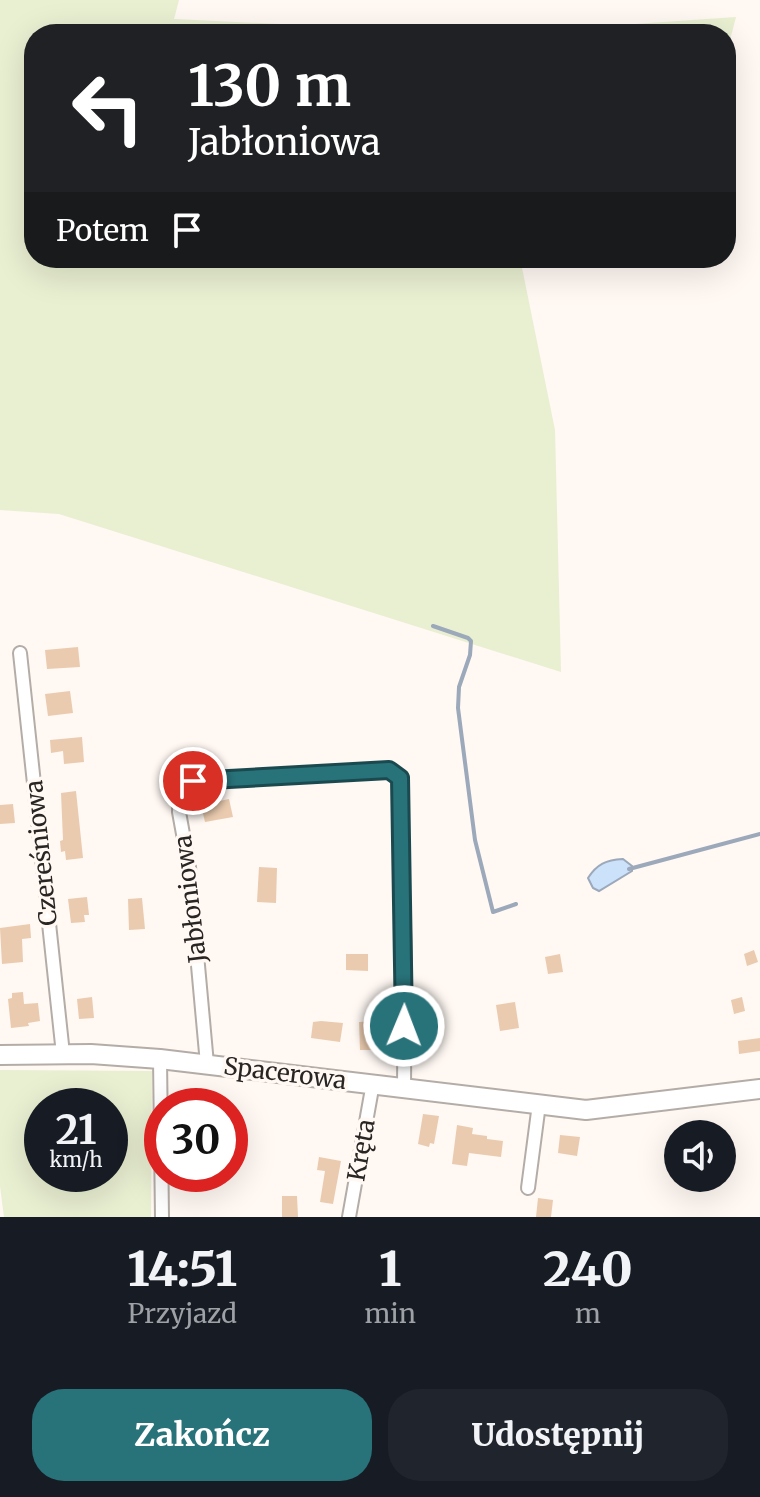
<!DOCTYPE html>
<html lang="pl">
<meta charset="utf-8">
<style>
body{margin:0;font-family:Merriweather,serif;background:#20242c;color:#f1f3f6;height:100vh;display:flex;flex-direction:column;font-size:30px;white-space:nowrap}
*{box-sizing:border-box;margin:0}
p{font-size:26px;color:#9ea1a6}
.icon{flex:none;width:44px;height:44px;fill:none;stroke:currentColor;stroke-width:2;stroke-linecap:round;stroke-linejoin:round}
.map{position:relative;height:1217px;overflow:hidden}
.drawer{display:flex;flex-direction:column;background:#171b24;flex:1}
.drawer>*{flex:none}
.top-card{position:absolute;left:24px;top:24px;width:712px;height:244px;border-radius:32px;box-shadow:0 8px 32px #0002;background:#202124;color:#fff;overflow:hidden}
.controls{position:absolute;left:664px;top:1120px;display:grid;gap:16px}
.controls a{display:grid;place-items:center;width:72px;height:72px;border-radius:50%;background:#171b24;box-shadow:0 8px 32px #0002;font-size:40px}
.speed{position:absolute;left:24px;top:1088px;display:flex;gap:16px;font-size:40px;font-weight:700;text-align:center}
.speed>*{display:grid;place-content:center;width:104px;height:104px;border-radius:50%;background:#171b24;box-shadow:0 8px 32px #0002;line-height:1}
.speed small{font-size:20px;font-weight:400}
.speed .limit{border:12px solid #d22;background:#fff;color:#111}
.pin{position:absolute;display:grid;place-items:center;width:68px;height:68px;color:#fff;margin:-34px;border:4px solid #fff;border-radius:50%;box-shadow:0 2px 8px #0007}
.me{position:absolute;width:88px;margin:-44px;rotate:1deg;stroke-linejoin:round;filter:drop-shadow(0 0 6px #0008)}
.turn{display:flex;align-items:center;gap:28px;height:168px;padding:0 32px;font-size:36px}
.turn .icon{width:104px;height:104px;stroke-width:2.5}
.turn b{display:block;font-size:56px;line-height:68px}
.then{display:flex;align-items:center;height:76px;padding:0 32px;background:#0003;gap:16px;font-size:30px}
.eta{display:flex;justify-content:space-evenly;align-items:center;height:136px;text-align:center}
.eta b{font-size:48px;font-weight:800;line-height:56px}
.primary-button{display:flex;gap:16px;margin-top:auto;padding:16px 32px}
.primary-button a{flex:1;height:92px;border-radius:32px;background:#287279;color:#fff;font-size:32px;font-weight:800;line-height:92px;text-align:center}
.primary-button a+a{background:#20242c;color:#f1f3f6}
.map>svg:first-child{display:block}
.green{fill:#e9efd1;fill-rule:evenodd}
.water{fill:#cce1fa;stroke:#9ba9ba;stroke-width:2}
.lines{fill:none;stroke-linecap:round;stroke-linejoin:round}
.stream{stroke:#9ba9ba;stroke-width:4}
.building{fill:#eacbaf}
.street-casing{stroke:#b4ada7;stroke-width:16}
.secondary-casing{stroke:#b4ada7;stroke-width:22}
.street{stroke:#fff;stroke-width:12}
.secondary{stroke:#fff;stroke-width:18}
.route-casing{stroke:#1a4a4f;stroke-width:20}
.route{stroke:#287279;stroke-width:14}
.labels{text-anchor:middle;dominant-baseline:central;stroke-width:7;stroke-linejoin:round;paint-order:stroke}
.street-label{font-size:24px;fill:#282523;stroke:#fff8f3}
</style>
<div class="map">
<svg width="760" height="1217" viewBox="0 0 760 1217">
<rect width="100%" height="100%" fill="#fff8f3"/>
<g class="green">
<path d="M0,0H179L174,19L491,34L736,17L726,55V34H34V258H520L555,430L561,672L59,514L0,510Z"/>
<path d="M0,1070L152,1071L151,1217H4L0,1186ZM42,1106H110V1174H42Z"/>
</g>
<path class="water" d="M623,859L632,866V871L599,891L593,888L588,878C597,864 606,860 623,859Z"/>
<g class="lines">
<g class="stream">
<path d="M433,626L468,638L471,641L470,655L459,687L458,708L475,840L493,912L516,904"/>
<path d="M629,869L760,834"/>
</g>
</g>
<g class="building">
<path d="M78,647L80,667L47,669L45,650Z"/>
<path d="M70,691L73,713L48,716L45,694Z"/>
<path d="M82,737L84,762L64,764L63,751L51,753L50,740Z"/>
<path d="M76,791L83,858L66,860L65,851L61,852L60,841L63,840L61,793Z"/>
<path d="M229,799L233,817L205,822L201,805Z"/>
<path d="M13,804L15,823L0,824V805Z"/>
<path d="M259,867L277,868L276,903L257,902Z"/>
<path d="M87,897L89,915H84L85,922L71,923L68,899Z"/>
<path d="M142,898L145,929L129,930L128,899Z"/>
<path d="M30,924L31,938L22,939L23,962L2,964L0,928Z"/>
<path d="M754,950L758,962L747,966L744,954Z"/>
<path d="M346,954H368V971L346,970Z"/>
<path d="M560,954L563,972L548,974L545,957Z"/>
<path d="M23,992L24,1004L38,1003L40,1021L28,1023L29,1026L11,1028L8,999L12,998V993Z"/>
<path d="M92,997L94,1018L79,1019L77,999Z"/>
<path d="M742,997L745,1011L734,1014L731,1000Z"/>
<path d="M515,1002L519,1028L500,1031L496,1005Z"/>
<path d="M321,1021L343,1023L340,1042L311,1038L313,1022Z"/>
<path d="M377,1021L378,1050H360L359,1022Z"/>
<path d="M760,1038V1051L739,1054L738,1041Z"/>
<path d="M423,1114L439,1116L434,1144L430,1143L429,1147L418,1144Z"/>
<path d="M457,1125L473,1128L472,1134L487,1136V1139L503,1141L501,1157L469,1153L467,1166L452,1164Z"/>
<path d="M560,1135L580,1137L577,1156L558,1153Z"/>
<path d="M319,1157L341,1161L333,1204L320,1202L325,1171L317,1170Z"/>
<path d="M282,1196H297L298,1217H282Z"/>
<path d="M538,1198L553,1200L551,1217H536Z"/>
</g>
<g class="lines">
<defs>
<g id="street">
<path d="M20,653L63,1054"/>
<path d="M160,1059L162,1217"/>
<path d="M207,1064L189,867L179,812L180,788L193,781L389,770L400,778L405,966L404,1087"/>
<path d="M528,1188L539,1104"/>
<path d="M349,1217L373,1083"/>
</g>
<path id="secondary" d="M0,1055L91,1054L160,1059L586,1110L760,1089"/>
</defs>
<use href="#street" class="street-casing"/>
<use href="#secondary" class="secondary-casing"/>
<use href="#street" class="street"/>
<use href="#secondary" class="secondary"/>
</g>
<g class="lines">
<defs>
<path id="route" d="M193,781L389,770L400,778L404,1026"/>
</defs>
<use href="#route" class="route-casing"/>
<use href="#route" class="route"/>
</g>
<g class="labels">
<g class="street-label">
<text transform="translate(41 853) rotate(-96)">Czereśniowa</text>
<text transform="translate(190 899) rotate(-97)">Jabłoniowa</text>
<text transform="translate(285 1073) rotate(7)">Spacerowa</text>
<text transform="translate(361 1150) rotate(-80)">Kręta</text>
</g>
</g>
</svg>
<div class="controls">
<a><svg class="icon" aria-label="sound" viewBox="0 0 24 24"><path d="M4 9h4l5-4v14l-5-4H4zM17 9q2 3 0 6"/></svg></a>
</div>
<div class="speed"><div>21<small>km/h</small></div><div class="limit">30</div></div>
<div class="pin" style="left:193px;top:781px;background:#d93025"><svg class="icon" aria-label="arrive" viewBox="0 0 24 24"><path d="M6 21V4h12l-3 4 3 4H6"/></svg></div>
<svg class="me" style="left:404px;top:1026px" viewBox="-20 -20 40 40"><circle r="17" fill="#287279" stroke="#fff" stroke-width="3"/><path d="M0-11L8 9 0 5-8 9z" fill="#fff"/></svg>
<div class="top-card">
<div class="turn"><svg class="icon" aria-label="left" viewBox="0 0 24 24"><path d="M17 20v-9H6M10 6l-5 5 5 5"/></svg><div><b>130 m</b>Jabłoniowa</div></div>
<div class="then">Potem<svg class="icon" aria-label="arrive" viewBox="0 0 24 24"><path d="M6 21V4h12l-3 4 3 4H6"/></svg></div>
</div>
</div>
<section class="drawer">
<div class="eta">
<div><b>14:51</b><p>Przyjazd</p></div>
<div><b>1</b><p>min</p></div>
<div><b>240</b><p>m</p></div>
</div>
<div class="primary-button"><a>Zakończ</a><a>Udostępnij</a></div>
</section>
